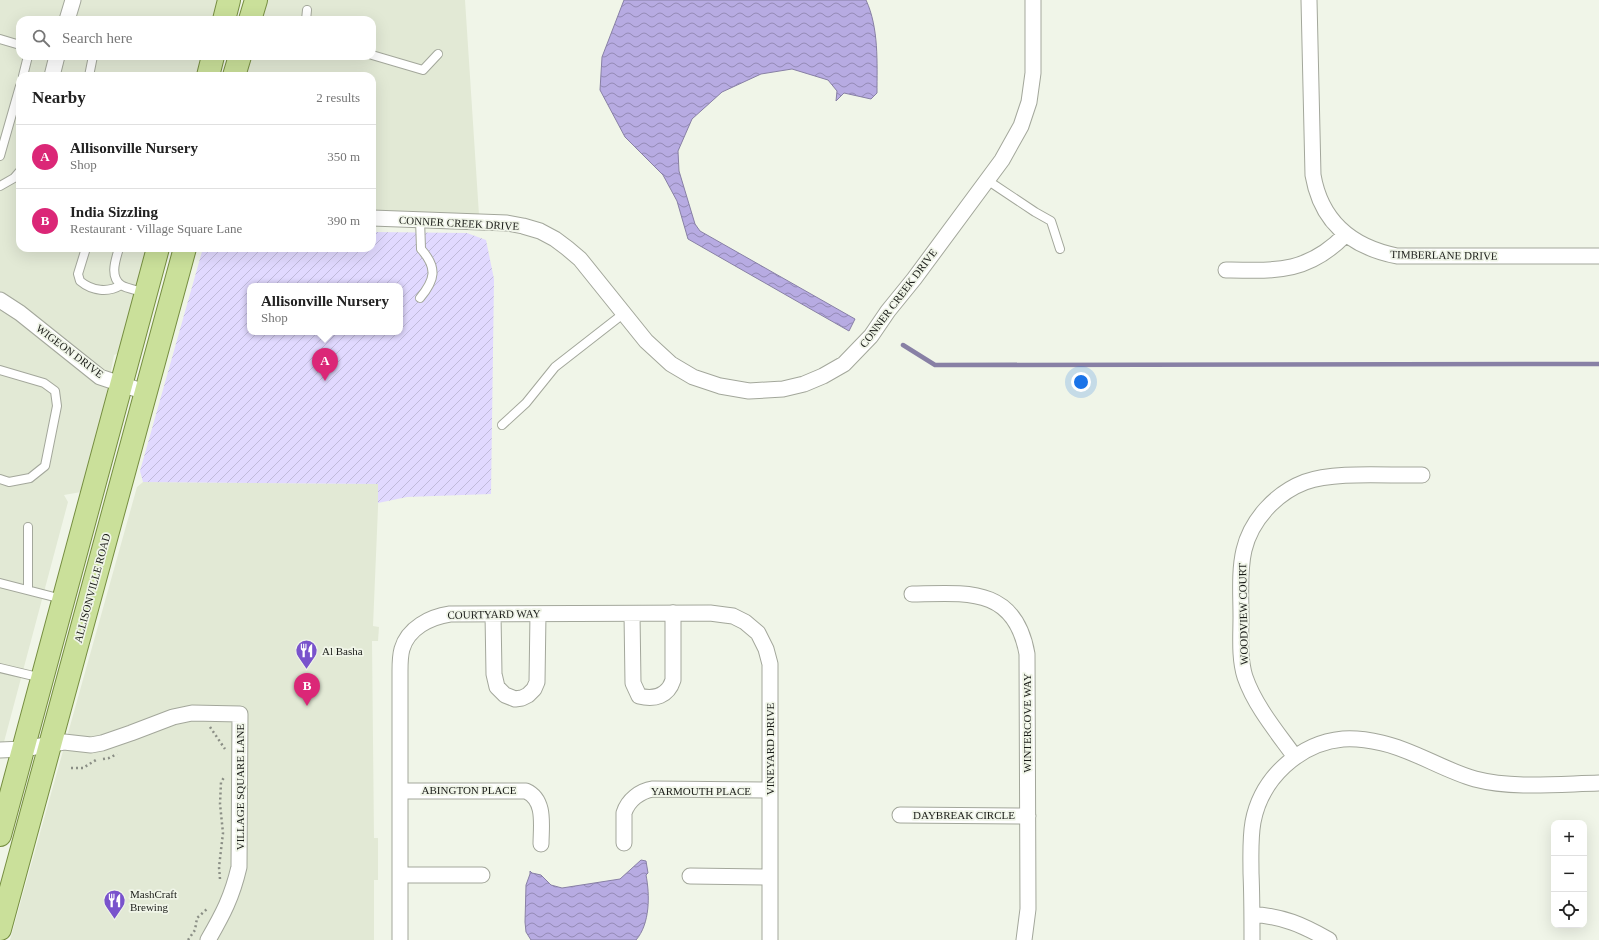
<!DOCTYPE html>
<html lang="en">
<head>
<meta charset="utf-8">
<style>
  :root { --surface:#fff; --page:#f2f2f2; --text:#222; --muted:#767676; --line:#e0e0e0; --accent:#db2777 }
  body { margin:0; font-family:Georgia,serif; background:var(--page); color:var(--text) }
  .controls { position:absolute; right:12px; bottom:12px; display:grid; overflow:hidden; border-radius:8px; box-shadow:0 4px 16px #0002 }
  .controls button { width:36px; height:36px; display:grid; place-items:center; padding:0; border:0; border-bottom:1px solid var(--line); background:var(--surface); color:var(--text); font:20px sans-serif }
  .you { position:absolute; left:1081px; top:382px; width:14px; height:14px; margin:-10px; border:3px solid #fff; border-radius:50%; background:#1a73e8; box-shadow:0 0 0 6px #1a73e833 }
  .badge { display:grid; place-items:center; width:26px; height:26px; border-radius:50%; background:var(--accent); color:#fff; font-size:13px; font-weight:700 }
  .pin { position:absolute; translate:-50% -33px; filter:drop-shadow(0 1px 2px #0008) }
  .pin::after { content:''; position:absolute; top:21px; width:14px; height:12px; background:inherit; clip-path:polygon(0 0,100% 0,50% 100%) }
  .popup { position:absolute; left:247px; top:283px; width:156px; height:52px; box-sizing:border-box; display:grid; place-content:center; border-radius:8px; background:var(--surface); filter:drop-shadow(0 1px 3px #0005); font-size:13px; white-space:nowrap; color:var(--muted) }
  .popup b { font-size:15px; color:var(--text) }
  .popup::after { content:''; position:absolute; left:50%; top:100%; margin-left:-8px; border:8px solid transparent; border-top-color:var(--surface) }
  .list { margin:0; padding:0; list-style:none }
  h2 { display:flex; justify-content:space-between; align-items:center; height:52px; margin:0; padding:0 16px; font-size:17px }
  h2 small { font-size:13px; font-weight:400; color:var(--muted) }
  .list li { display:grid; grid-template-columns:26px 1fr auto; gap:12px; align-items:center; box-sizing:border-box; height:64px; padding:0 16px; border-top:1px solid var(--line) }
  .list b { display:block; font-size:15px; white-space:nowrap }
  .list p { margin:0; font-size:13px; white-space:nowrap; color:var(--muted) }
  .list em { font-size:13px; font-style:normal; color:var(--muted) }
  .icon { flex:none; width:22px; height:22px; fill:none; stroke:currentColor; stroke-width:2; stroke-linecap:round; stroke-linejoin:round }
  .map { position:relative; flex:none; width:1599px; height:940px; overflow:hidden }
  .search { position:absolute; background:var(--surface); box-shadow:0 4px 16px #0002; left:16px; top:16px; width:360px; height:44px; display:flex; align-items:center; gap:10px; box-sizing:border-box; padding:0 14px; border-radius:12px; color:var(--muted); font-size:15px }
  .panel { position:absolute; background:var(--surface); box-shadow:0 4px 16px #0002; left:16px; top:72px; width:360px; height:180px; border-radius:12px }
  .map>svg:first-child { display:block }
  .built { fill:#e2e9d5 }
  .garden { fill:url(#garden-furrows); fill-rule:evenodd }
  .water { fill:url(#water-waves); stroke:#8880a5 }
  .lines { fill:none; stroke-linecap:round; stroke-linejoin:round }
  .stream { stroke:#8880a5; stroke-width:4.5 }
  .service-casing { stroke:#a3a79b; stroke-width:10 }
  .minor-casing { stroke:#a3a79b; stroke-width:17 }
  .primary-casing { stroke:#768e41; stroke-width:24 }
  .path { stroke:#8a8e85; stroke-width:2.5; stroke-dasharray:2 3; stroke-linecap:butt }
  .service { stroke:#fff; stroke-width:8 }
  .minor { stroke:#fff; stroke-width:15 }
  .primary { stroke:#cae09a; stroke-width:22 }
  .labels { text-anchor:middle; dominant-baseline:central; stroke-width:3.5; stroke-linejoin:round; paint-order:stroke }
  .street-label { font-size:11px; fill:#1a1c18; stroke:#f0f5e8 }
  .poi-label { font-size:11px; fill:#1a1c18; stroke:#f0f5e8; text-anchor:start }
</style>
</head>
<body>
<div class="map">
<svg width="1599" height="940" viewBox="0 0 1599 940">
  <defs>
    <pattern id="garden-furrows" width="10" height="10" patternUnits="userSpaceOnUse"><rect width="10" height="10" fill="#e1d9ff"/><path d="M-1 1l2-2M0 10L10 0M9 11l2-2" fill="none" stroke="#c0bada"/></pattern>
    <pattern id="water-waves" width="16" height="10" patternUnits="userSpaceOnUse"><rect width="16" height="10" fill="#b7abe2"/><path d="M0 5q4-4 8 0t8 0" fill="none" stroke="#948ab6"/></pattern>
  </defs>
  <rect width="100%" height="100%" fill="#f0f5e8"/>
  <path class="built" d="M 0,0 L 219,0 L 213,20 L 20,20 L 20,56 L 203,56 L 197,76 L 20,76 L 20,248 L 148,248 L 121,345 L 117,354 L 114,355 L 103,411 L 81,492 L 64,495 L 68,502 L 0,757 Z
    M 268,0 L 465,0 L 479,215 L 372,212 L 372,76 L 246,76 L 252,56 L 372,56 L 372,20 L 262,20 Z
    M 143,482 L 379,484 L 373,626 L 379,627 L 378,641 L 372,641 L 374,838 L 378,838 L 378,880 L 374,880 L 374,940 L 10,940 L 137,487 Z"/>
  <path class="garden" d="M 372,232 L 467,233 L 486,240 L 494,279 L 491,494 L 407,497 L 378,503 L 378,484 L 143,482 L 140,471 L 203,248 L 372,248 ZM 250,286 L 400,286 L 400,332 L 250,332 Z"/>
  <path class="water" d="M 624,0 L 866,0 C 879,28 877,63 877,93 L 871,99 L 844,93 L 836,101 L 837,91 L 828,80 L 792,69 L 761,74 L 722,92 L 692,119 L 678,151 L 679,171 L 695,224 L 700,231 L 855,319 L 849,331 L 688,239 L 677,201 L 663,175 L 625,137 L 600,90 L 602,57 Z
    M 641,860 L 646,861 L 648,873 L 646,875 C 650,895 650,924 636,940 L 531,940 L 526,932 L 525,922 L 526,885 L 530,874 L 530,871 L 532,873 L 541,875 L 551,885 L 562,888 L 620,879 Z"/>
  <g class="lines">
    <path class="stream" d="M 903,345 L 935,365 L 1599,364"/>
    <defs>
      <path id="service" d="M 306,20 L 307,10
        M 0,39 L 20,45
        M 372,55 L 423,70 L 438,54
        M 23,76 L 28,56
        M 89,76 L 93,56
        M 0,156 L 20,86
        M 987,180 L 1035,212 L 1051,221 L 1060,249
        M 0,186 L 14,178 L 20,171
        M 420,219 L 421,249 C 438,268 435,280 420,298
        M 86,248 L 78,274 L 80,281 C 92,291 108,293 121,285
        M 119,248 C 116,259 109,276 121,285 C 125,288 140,291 146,293
        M 0,370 L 44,383 L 55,391 L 57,406 L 45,466 L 30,478 L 9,482 L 0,479
        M 502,425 L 526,403 L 555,367 L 623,314
        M 0,583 L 62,599
        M 28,590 L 28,527
        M 0,668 L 42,678"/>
      <path id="minor" d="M 1309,0 L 1313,175 C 1321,222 1352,247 1397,256 L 1599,256
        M 67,20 L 73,0
        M 52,76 L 57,56
        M 372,218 L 507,223 L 523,226 L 540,231 L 555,239 L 567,248 L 580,259 L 646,341 L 671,364 L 693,377 L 720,386 L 749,391 L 783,389 L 804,384 L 823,376 L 844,364 L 871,336 L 888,311 L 914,279 L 1002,160 L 1021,126 L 1029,102 L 1033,73 L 1033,0
        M 1226,270 C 1276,271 1308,273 1345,235
        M 0,300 L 20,313 L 100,377 L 145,392
        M 912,594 C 966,593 1015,586 1027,654 L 1028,909 L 1024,940
        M 493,614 L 494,674 L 497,687 L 505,695 L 515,699 L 522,698 L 528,695 L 534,689 L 537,682 L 538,614
        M 632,614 L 633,683 L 639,696 C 655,700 668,696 673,680 L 673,613
        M 0,750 L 23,749 L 64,742 L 91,745 L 102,743 L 131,733 L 173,717 L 192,713 L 240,714 L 239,867 C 232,897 223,914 208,940
        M 1295,757 C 1277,732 1255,706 1245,677 C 1239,658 1241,636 1241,617 C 1241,595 1239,571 1244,550 C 1251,520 1276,493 1305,482 C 1335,471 1388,476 1422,475
        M 400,791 L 526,791 C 546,800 541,826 541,844
        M 900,815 L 1028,816
        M 624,843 L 624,813 C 628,800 640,791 653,789 L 770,790
        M 400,875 L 482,875
        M 690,876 L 770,877
        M 1252,914 C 1284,917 1301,924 1329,940
        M 400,940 L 400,671 C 400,664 400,656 402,649 C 408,628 430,617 450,614 L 710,613 L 725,615 L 733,616 L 745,622 L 758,633 L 766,649 L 770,664 L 770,940
        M 1252,940 C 1252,918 1252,896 1251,873 C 1251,856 1250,839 1253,822 C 1261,779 1299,743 1343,739 C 1355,738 1369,740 1382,743 C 1414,750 1443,770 1475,779 C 1513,789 1559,784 1599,783"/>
      <path id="primary" d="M 224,20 L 229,0
        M 250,20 L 256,0
        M 208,76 L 213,56
        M 234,76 L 240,56
        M 0,835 L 158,248
        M 0,929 L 185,248"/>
    </defs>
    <use href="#service" class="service-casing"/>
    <use href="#minor" class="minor-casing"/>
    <use href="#primary" class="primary-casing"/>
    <path class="path" d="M 210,727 L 225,749
      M 103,759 L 109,758 L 117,754
      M 71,768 L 83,768 L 96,760
      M 220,879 L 219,867 L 223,833 L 220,804 L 221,782 L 225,776
      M 188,940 L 195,930 L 197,918 L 207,909"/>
    <use href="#service" class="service"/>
    <use href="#minor" class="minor"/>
    <use href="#primary" class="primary"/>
  </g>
  <defs>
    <symbol id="restaurant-pin" viewBox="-11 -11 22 30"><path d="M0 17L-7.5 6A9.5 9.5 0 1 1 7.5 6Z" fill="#7953cc" stroke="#f0f5e8"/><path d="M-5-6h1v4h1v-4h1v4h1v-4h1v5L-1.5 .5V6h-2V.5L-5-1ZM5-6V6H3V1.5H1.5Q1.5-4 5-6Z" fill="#fff"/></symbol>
  </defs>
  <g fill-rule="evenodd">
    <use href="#restaurant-pin" x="294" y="638" width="25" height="34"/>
    <use href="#restaurant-pin" x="102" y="888" width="25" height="34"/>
  </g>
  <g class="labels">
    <g class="street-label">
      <text transform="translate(459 223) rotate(3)">CONNER CREEK DRIVE</text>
      <text transform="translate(1444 255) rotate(1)">TIMBERLANE DRIVE</text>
      <text transform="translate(898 298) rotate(-53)">CONNER CREEK DRIVE</text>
      <text transform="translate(70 351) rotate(37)">WIGEON DRIVE</text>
      <text transform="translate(92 588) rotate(-75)">ALLISONVILLE ROAD</text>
      <text transform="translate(494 614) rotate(-1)">COURTYARD WAY</text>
      <text transform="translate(1243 614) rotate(-91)">WOODVIEW COURT</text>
      <text transform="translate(1027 723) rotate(-90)">WINTERCOVE WAY</text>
      <text transform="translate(770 749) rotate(-90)">VINEYARD DRIVE</text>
      <text transform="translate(240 787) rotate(-90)">VILLAGE SQUARE LANE</text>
      <text x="469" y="790">ABINGTON PLACE</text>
      <text x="701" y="791">YARMOUTH PLACE</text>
      <text x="964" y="815">DAYBREAK CIRCLE</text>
    </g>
    <g class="poi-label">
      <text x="322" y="651">Al Basha</text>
      <text x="130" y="894">MashCraft<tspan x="130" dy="13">Brewing</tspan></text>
    </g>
  </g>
</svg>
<div class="controls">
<button>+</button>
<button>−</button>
<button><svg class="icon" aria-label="locate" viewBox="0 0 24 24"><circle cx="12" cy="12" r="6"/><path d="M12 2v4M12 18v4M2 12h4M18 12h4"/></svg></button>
</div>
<div class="you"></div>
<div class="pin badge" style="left:325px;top:381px">A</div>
<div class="popup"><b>Allisonville Nursery</b>Shop</div>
<div class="pin badge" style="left:307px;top:706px">B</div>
<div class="search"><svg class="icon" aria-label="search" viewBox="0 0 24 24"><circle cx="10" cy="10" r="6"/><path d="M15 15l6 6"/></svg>Search here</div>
<section class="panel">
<h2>Nearby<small>2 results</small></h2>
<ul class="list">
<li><span class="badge">A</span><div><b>Allisonville Nursery</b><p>Shop</p></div><em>350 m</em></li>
<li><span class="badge">B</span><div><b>India Sizzling</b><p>Restaurant · Village Square Lane</p></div><em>390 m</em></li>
</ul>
</section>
</div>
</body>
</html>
